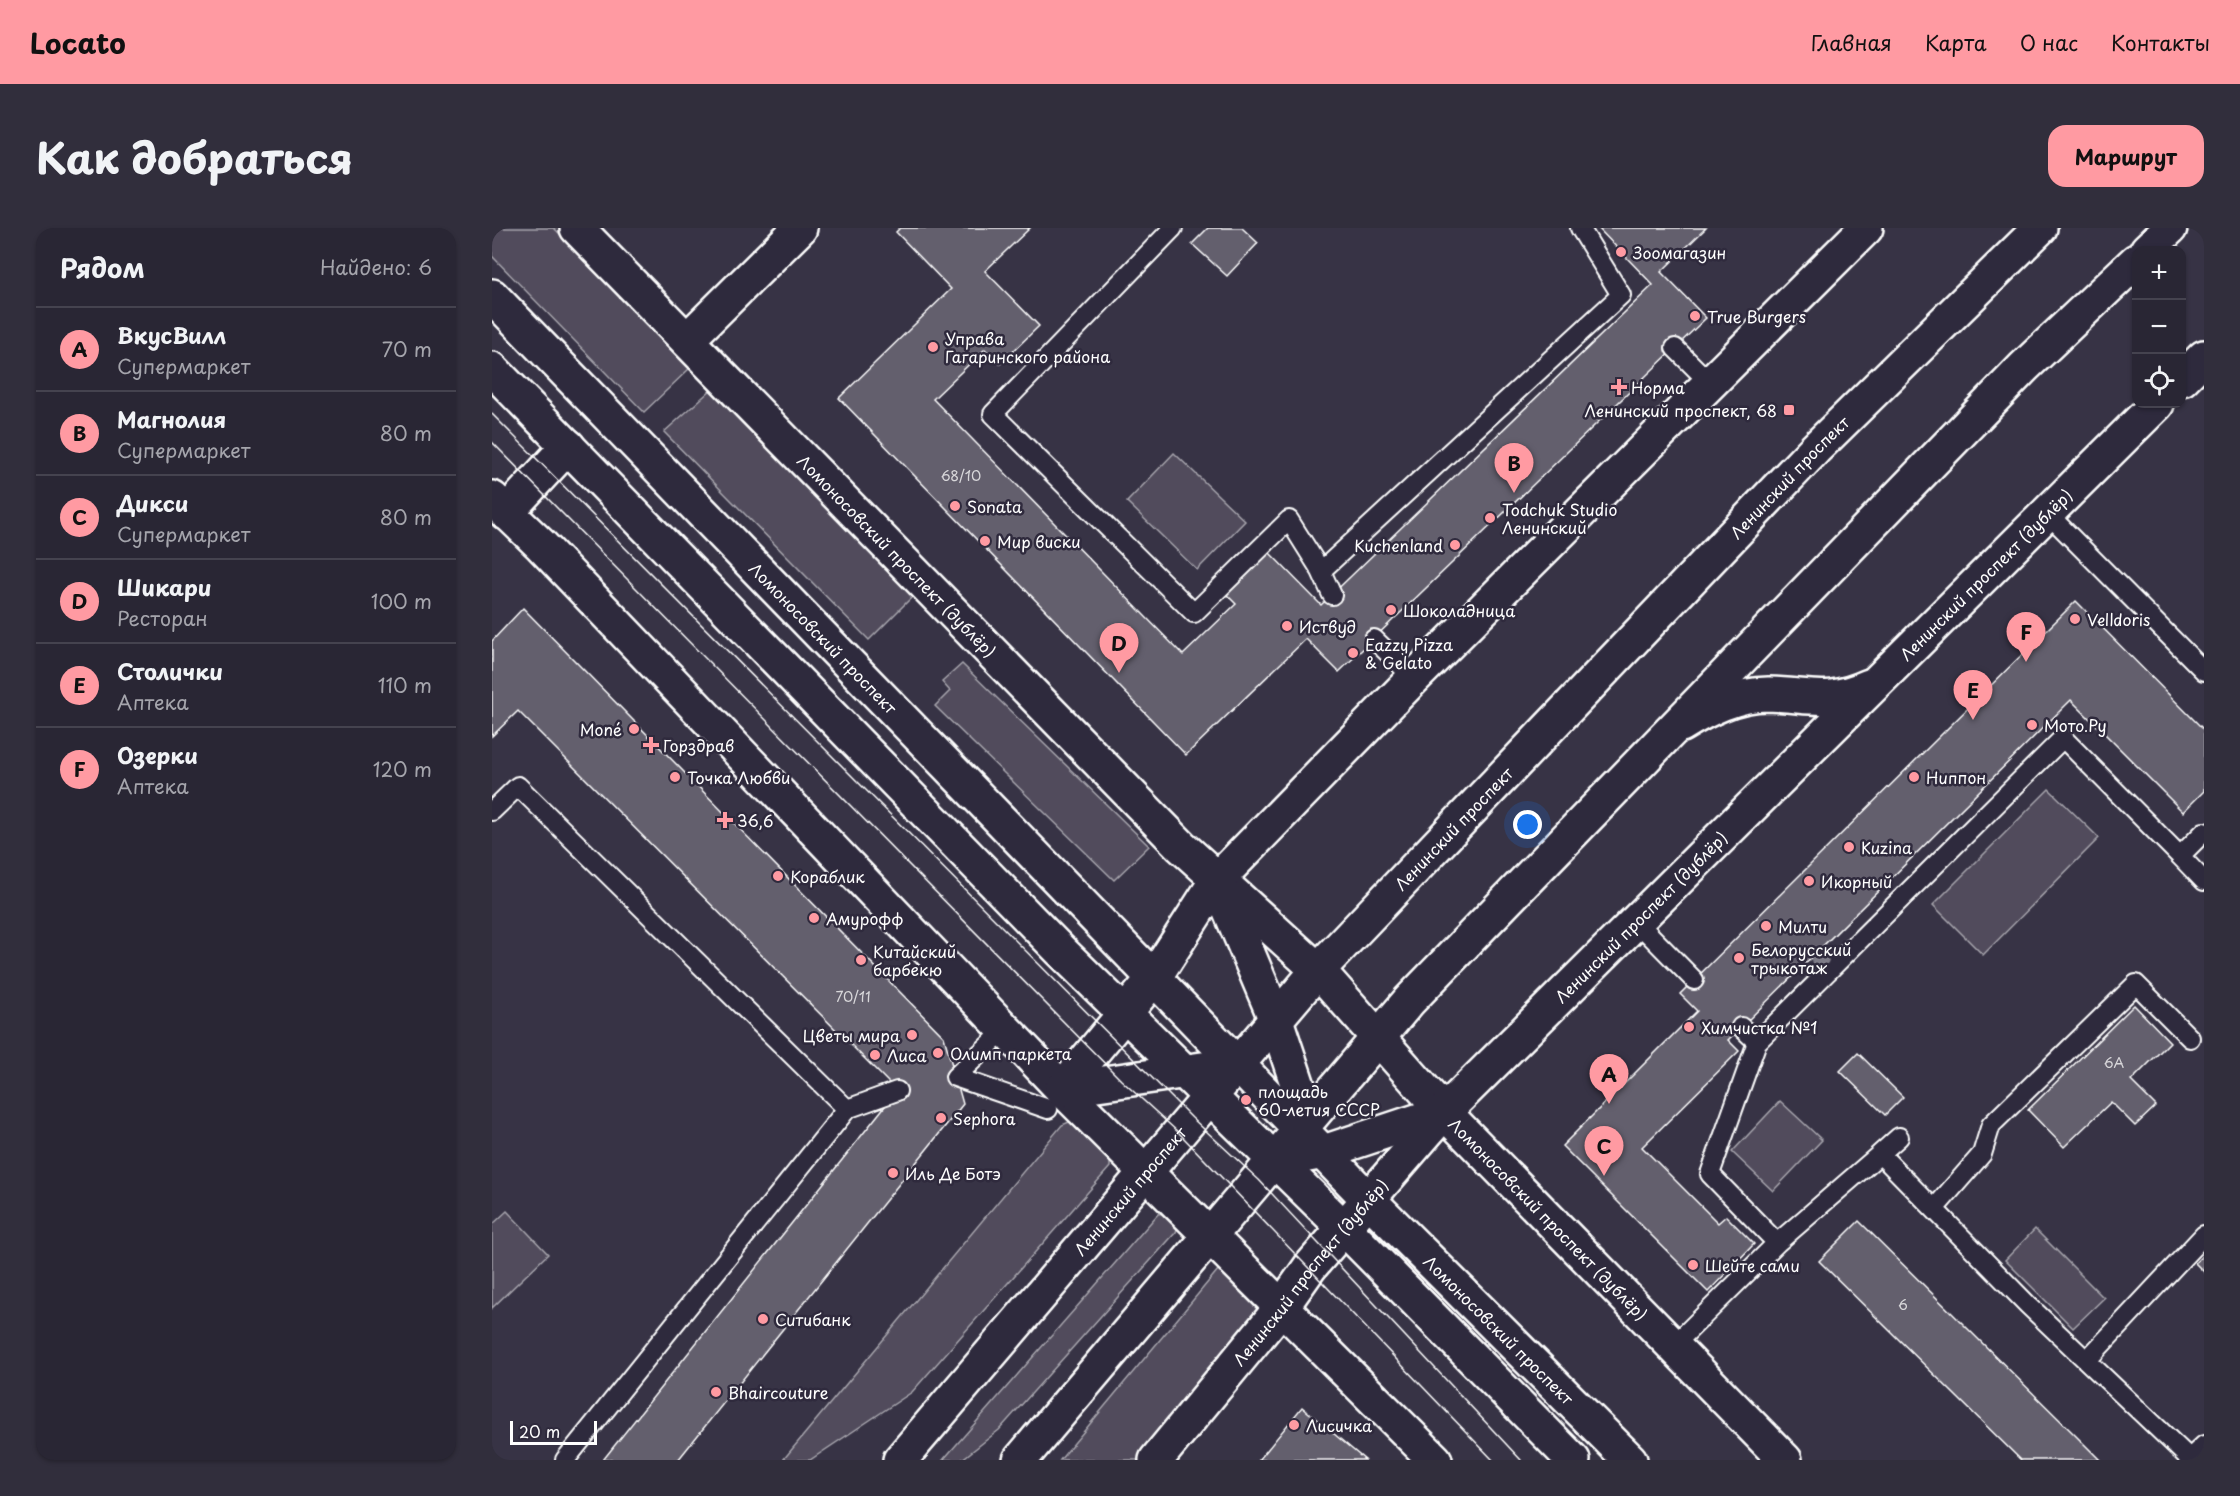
<!DOCTYPE html>
<html lang="ru">
<head>
<meta charset="utf-8">
<style>
  :root { --surface:#292634; --page:#312e3c; --text:#f1f3f6; --muted:#a5a5ac; --line:#45434f; --accent:#ff9aa2 }
  body { margin:0; font-family:"Playpen Sans",sans-serif; background:var(--page); color:var(--text) }
  .controls { position:absolute; right:18px; top:18px; display:grid; overflow:hidden; border-radius:12px; box-shadow:0 2px 4px #0004 }
  .controls button { width:54px; height:54px; display:grid; place-items:center; padding:0; border:0; border-bottom:2px solid var(--line); background:var(--surface); color:var(--text); font:30px sans-serif }
  .scale { position:absolute; left:18px; bottom:15px; width:87px; box-sizing:border-box; padding-left:6px; border:3px solid #fff; border-top:0; font-size:16px; line-height:21px; white-space:nowrap; color:#fff; -webkit-text-stroke:4px #2f2a3d; paint-order:stroke }
  .you { position:absolute; left:1036px; top:597px; width:21px; height:21px; margin:-15px; border:4px solid #fff; border-radius:50%; background:#1a73e8; box-shadow:0 0 0 9px #1a73e833 }
  .badge { display:grid; place-items:center; width:39px; height:39px; border-radius:50%; background:var(--accent); color:#111; font-size:20px; font-weight:700 }
  .pin { position:absolute; translate:-50% -50px; filter:drop-shadow(0 2px 3px #0008) }
  .pin::after { content:''; position:absolute; top:32px; width:21px; height:18px; background:inherit; clip-path:polygon(0 0,100% 0,50% 100%) }
  .list { margin:0; padding:0; list-style:none }
  h2 { display:flex; justify-content:space-between; align-items:center; height:78px; margin:0; padding:0 24px; font-size:26px }
  h2 small { font-size:20px; font-weight:400; color:var(--muted) }
  .list li { display:grid; grid-template-columns:39px 1fr auto; gap:18px; align-items:center; box-sizing:border-box; height:84px; padding:0 24px; border-top:2px solid var(--line) }
  .list b { display:block; font-size:22px; white-space:nowrap }
  .list p { margin:0; font-size:20px; white-space:nowrap; color:var(--muted) }
  .list em { font-size:20px; font-style:normal; color:var(--muted) }
  .icon { flex:none; width:33px; height:33px; fill:none; stroke:currentColor; stroke-width:2; stroke-linecap:round; stroke-linejoin:round }
  .map { position:relative; flex:none; width:1712px; height:1232px; overflow:hidden; border-radius:18px }
  header { display:flex; align-items:center; gap:36px; box-sizing:border-box; height:84px; padding:0 30px; background:var(--accent); color:#111 }
  header strong { font-size:28px }
  nav { display:flex; gap:33px; margin-inline-start:auto; font-size:21px }
  .intro { display:flex; align-items:center; justify-content:space-between; box-sizing:border-box; height:144px; padding:0 36px }
  h1 { margin:0; font-size:42px }
  .button { padding:15px 27px; border-radius:18px; background:var(--accent); color:#111; font-size:21px; font-weight:700 }
  main { display:flex; gap:36px; padding:0 36px }
  aside { flex:1; background:var(--surface); border-radius:18px; box-shadow:0 2px 4px #0004 }
  .map>svg:first-child { display:block }
  .green { fill:#514c5c; stroke:#a8a6ae; stroke-width:1.5 }
  .building { fill:#635f6d; stroke:#fff; stroke-width:1.5 }
  .lines { fill:none; stroke-linecap:round; stroke-linejoin:round }
  .service-casing { stroke:#fff; stroke-width:22 }
  .minor-casing { stroke:#fff; stroke-width:38 }
  .tertiary-casing { stroke:#fff; stroke-width:38 }
  .secondary-casing { stroke:#fff; stroke-width:38 }
  .primary-casing { stroke:#fff; stroke-width:38 }
  .service { stroke:#2f2a3d; stroke-width:18 }
  .minor { stroke:#2f2a3d; stroke-width:33 }
  .tertiary { stroke:#2f2a3d; stroke-width:33 }
  .secondary { stroke:#2f2a3d; stroke-width:33 }
  .primary { stroke:#2f2a3d; stroke-width:33 }
  .tram { stroke:#fff; stroke-width:1.5 }
  .tree { fill:#7e7c88 }
  .poi-dot { fill:#ff9aa2; stroke:#2f2a3d; stroke-width:2 }
  .labels { text-anchor:middle; dominant-baseline:central; stroke-width:5; stroke-linejoin:round; paint-order:stroke }
  .number-label { font-size:14px; fill:#d8d7da }
  .poi-label { font-size:16px; fill:#fff; stroke:#2f2a3d; text-anchor:start }
  .street-label { font-size:16px; fill:#fff; stroke:#2f2a3d }
</style>
</head>
<body>
<header>
<strong>Locato</strong>
<nav><a>Главная</a><a>Карта</a><a>О нас</a><a>Контакты</a></nav>
</header>
<div class="intro"><h1>Как добраться</h1><a class="button">Маршрут</a></div>
<main>
<aside>
<h2>Рядом<small>Найдено: 6</small></h2>
<ul class="list">
<li><span class="badge">A</span><div><b>ВкусВилл</b><p>Супермаркет</p></div><em>70 m</em></li>
<li><span class="badge">B</span><div><b>Магнолия</b><p>Супермаркет</p></div><em>80 m</em></li>
<li><span class="badge">C</span><div><b>Дикси</b><p>Супермаркет</p></div><em>80 m</em></li>
<li><span class="badge">D</span><div><b>Шикари</b><p>Ресторан</p></div><em>100 m</em></li>
<li><span class="badge">E</span><div><b>Столички</b><p>Аптека</p></div><em>110 m</em></li>
<li><span class="badge">F</span><div><b>Озерки</b><p>Аптека</p></div><em>120 m</em></li>
</ul>
</aside>
<div class="map">
<svg width="1712" height="1232" viewBox="0 0 1712 1232">
  <rect width="100%" height="100%" fill="#373345"/>
  <filter id="ink" filterUnits="userSpaceOnUse"><feTurbulence type="fractalNoise" baseFrequency=".0167" numOctaves="2"/><feDisplacementMap in="SourceGraphic" scale="12" xChannelSelector="R" yChannelSelector="G"/><feConvolveMatrix kernelMatrix="1 2 1 2 8 2 1 2 1" color-interpolation-filters="sRGB"/></filter>
  <g filter="url(#ink)">
    <path class="green" d="M 0,0 L 62,0 L 199,139 L 152,184 L 0,28 Z
      M 220,161 L 423,366 L 377,412 L 172,204 Z
      M 682,225 L 753,293 L 705,342 L 635,274 Z
      M 470,436 L 657,618 L 622,652 L 443,478 L 458,463 L 450,454 Z
      M 1557,561 L 1607,610 L 1491,727 L 1441,677 Z
      M 1288,873 L 1330,912 L 1281,963 L 1240,924 Z
      M 577,894 L 587,896 L 618,932 L 618,939 L 420,1164 L 318,1232 L 291,1232 L 570,897 Z
      M 15,983 L 56,1026 L 0,1080 L 0,997 Z
      M 674,985 L 686,998 L 684,1004 L 507,1202 L 469,1232 L 451,1232 L 666,986 Z
      M 1543,1001 L 1612,1070 L 1581,1100 L 1513,1032 Z
      M 726,1042 L 745,1042 L 777,1081 L 648,1232 L 568,1232 Z"/>
    <path class="building" d="M 408,0 L 538,0 L 493,43 L 547,98 L 508,136 L 493,121 L 441,171 L 691,427 L 744,376 L 732,364 L 775,322 L 829,377 L 1161,57 L 1106,0 L 1214,0 L 1169,44 L 1214,90 L 847,444 L 814,411 L 694,527 L 347,170 L 459,61 L 404,4 Z
      M 716,0 L 750,0 L 766,15 L 735,48 L 700,16 Z
      M 1584,373 L 1712,502 L 1712,563 L 1691,584 L 1579,472 L 1236,812 L 1247,823 L 1150,919 L 1226,995 L 1234,988 L 1262,1016 L 1216,1064 L 1070,918 L 1205,783 L 1188,766 Z
      M 31,380 L 452,809 L 471,876 L 186,1232 L 111,1232 L 405,863 L 26,483 L 0,508 L 0,413 Z
      M 1642,777 L 1678,814 L 1639,853 L 1664,878 L 1643,898 L 1619,874 L 1572,919 L 1536,882 Z
      M 1366,825 L 1411,869 L 1393,887 L 1348,843 Z
      M 1367,993 L 1579,1203 L 1608,1232 L 1529,1232 L 1327,1033 Z
      M 1712,1026 L 1712,1044 L 1703,1035 Z
      M 810,1179 L 873,1232 L 767,1232 Z"/>
    <g class="lines">
      <defs>
        <path id="service" d="M 681,0 L 501,186 L 702,385 L 797,292 L 829,343 L 1129,67 L 1088,0
          M 1183,120 L 1217,154
          M 1555,285 L 1712,443
          M 829,343 L 840,367
          M 882,411 L 922,450
          M 0,583 L 26,558 L 355,881 L 73,1232
          M 1688,628 L 1712,653
          M 1144,693 L 1202,752
          M 1249,799 L 1265,814 L 1571,510 L 1688,628 L 1712,604
          M 513,802 L 463,849 L 556,881
          M 355,881 L 405,863
          M 1388,926 L 1407,909
          M 1442,981 L 1490,926 L 1499,897 L 1644,756 L 1698,810
          M 1285,1015 L 1388,926 L 1536,1077 L 1697,1230
          M 1181,1118 L 1285,1015 L 1218,946 L 1265,814
          M 1595,1132 L 1712,1007
          M 1696,1232 L 1712,1217"/>
        <path id="minor" d="M 196,111 L 308,0"/>
        <g id="tertiary">
          <path id="s1" d="M 85,0 L 689,618 L 826,742 L 952,884 L 1293,1232"/>
          <path d="M 1690,151 L 1712,129"/>
          <path d="M 0,270 L 49,317 L 570,861 L 943,1232"/>
          <path d="M 14,285 L 76,218"/>
          <path d="M 1189,497 C 1215,481 1244,466 1276,466 C 1319,467 1335,477 1377,458"/>
          <path d="M 728,659 L 784,792 L 809,867 L 810,902"/>
          <path d="M 570,861 L 662,750 L 725,652 L 922,450 L 1374,0"/>
          <path d="M 570,861 L 745,836"/>
          <path d="M 784,933 L 832,924 L 952,884"/>
          <path id="s2" d="M 664,1232 L 789,1080 L 818,1039 L 952,884 L 1665,176"/>
        </g>
        <g id="secondary">
          <path id="s3" d="M 0,68 L 877,972 L 1138,1232"/>
          <path d="M 0,141 L 569,723 L 853,1001 L 1081,1232"/>
        </g>
        <g id="primary">
          <path d="M 1655,22 L 1678,0"/>
          <path id="s4" d="M 408,1232 L 826,742 L 1323,221 L 1548,0"/>
          <path d="M 528,1232 L 917,773 L 1532,139 L 1644,33"/>
        </g>
      </defs>
      <use href="#service" class="service-casing"/>
      <use href="#minor" class="minor-casing"/>
      <use href="#tertiary" class="tertiary-casing"/>
      <use href="#secondary" class="secondary-casing"/>
      <use href="#primary" class="primary-casing"/>
      <use href="#service" class="service"/>
      <use href="#minor" class="minor"/>
      <use href="#tertiary" class="tertiary"/>
      <use href="#secondary" class="secondary"/>
      <use href="#primary" class="primary"/>
      <path class="tram" d="M 0,186 L 700,890 L 767,952 L 1029,1232
        M 0,214 L 629,852 L 687,905 L 1001,1232"/>
    </g>
    <circle class="tree" cx="1328" cy="731" r="9"/>
  </g>
  <g class="poi-dot">
    <circle cx="1129" cy="24" r="6"/>
    <circle cx="1203" cy="88" r="6"/>
    <circle cx="441" cy="119" r="6"/>
    <path d="M1124 150h6v6h6v6h-6v6h-6v-6h-6v-6h6z"/>
    <rect x="1291" y="176" width="12" height="12" rx="3"/>
    <circle cx="463" cy="278" r="6"/>
    <circle cx="998" cy="290" r="6"/>
    <circle cx="493" cy="313" r="6"/>
    <circle cx="963" cy="317" r="6"/>
    <circle cx="899" cy="382" r="6"/>
    <circle cx="1583" cy="391" r="6"/>
    <circle cx="795" cy="398" r="6"/>
    <circle cx="861" cy="425" r="6"/>
    <circle cx="1540" cy="497" r="6"/>
    <circle cx="142" cy="501" r="6"/>
    <path d="M156 508h6v6h6v6h-6v6h-6v-6h-6v-6h6z"/>
    <circle cx="183" cy="549" r="6"/>
    <circle cx="1422" cy="549" r="6"/>
    <path d="M230 583h6v6h6v6h-6v6h-6v-6h-6v-6h6z"/>
    <circle cx="1357" cy="619" r="6"/>
    <circle cx="286" cy="648" r="6"/>
    <circle cx="1317" cy="653" r="6"/>
    <circle cx="322" cy="690" r="6"/>
    <circle cx="1274" cy="698" r="6"/>
    <circle cx="1247" cy="730" r="6"/>
    <circle cx="369" cy="732" r="6"/>
    <circle cx="1197" cy="799" r="6"/>
    <circle cx="420" cy="807" r="6"/>
    <circle cx="446" cy="825" r="6"/>
    <circle cx="383" cy="827" r="6"/>
    <circle cx="754" cy="872" r="6"/>
    <circle cx="449" cy="890" r="6"/>
    <circle cx="401" cy="945" r="6"/>
    <circle cx="1201" cy="1037" r="6"/>
    <circle cx="271" cy="1091" r="6"/>
    <circle cx="224" cy="1164" r="6"/>
    <circle cx="802" cy="1197" r="6"/>
  </g>
  <g class="labels">
    <g class="number-label">
      <text x="469" y="247">68/10</text>
      <text x="361" y="768">70/11</text>
      <text x="1622" y="834">6А</text>
      <text x="1411" y="1076">6</text>
    </g>
    <g class="poi-label">
      <text x="1141" y="24">Зоомагазин</text>
      <text x="1215" y="88">True Burgers</text>
      <text x="453" y="110">Управа<tspan x="453" dy="18">Гагаринского района</tspan></text>
      <text x="1139" y="159">Норма</text>
      <text x="1285" y="182" text-anchor="end">Ленинский проспект, 68</text>
      <text x="475" y="278">Sonata</text>
      <text x="1010" y="281">Todchuk Studio<tspan x="1010" dy="18">Ленинский</tspan></text>
      <text x="505" y="313">Мир виски</text>
      <text x="951" y="317" text-anchor="end">Kuchenland</text>
      <text x="911" y="382">Шоколадница</text>
      <text x="1595" y="391">Velldoris</text>
      <text x="807" y="398">Иствуд</text>
      <text x="873" y="416">Eazzy Pizza<tspan x="873" dy="18">&amp; Gelato</tspan></text>
      <text x="1552" y="497">Мото.Ру</text>
      <text x="130" y="501" text-anchor="end">Moné</text>
      <text x="171" y="517">Горздрав</text>
      <text x="195" y="549">Точка Любви</text>
      <text x="1434" y="549">Ниппон</text>
      <text x="245" y="592">36,6</text>
      <text x="1369" y="619">Kuzina</text>
      <text x="298" y="648">Кораблик</text>
      <text x="1329" y="653">Икорный</text>
      <text x="334" y="690">Амурофф</text>
      <text x="1286" y="698">Милти</text>
      <text x="1259" y="721">Белорусский<tspan x="1259" dy="18">трыкотаж</tspan></text>
      <text x="381" y="723">Китайский<tspan x="381" dy="18">барбекю</tspan></text>
      <text x="1209" y="799">Химчистка №1</text>
      <text x="408" y="807" text-anchor="end">Цветы мира</text>
      <text x="458" y="825">Олимп паркета</text>
      <text x="395" y="827">Лиса</text>
      <text x="766" y="863">площадь<tspan x="766" dy="18">60-летия СССР</tspan></text>
      <text x="461" y="890">Sephora</text>
      <text x="413" y="945">Иль Де Ботэ</text>
      <text x="1213" y="1037">Шейте сами</text>
      <text x="283" y="1091">Ситибанк</text>
      <text x="236" y="1164">Bhaircouture</text>
      <text x="814" y="1197">Лисичка</text>
    </g>
    <g class="street-label">
      <text stroke="none"><textPath href="#s4" startOffset="1326">Ленинский проспект</textPath></text>
      <text stroke="none"><textPath href="#s1" startOffset="458">Ломоносовский проспект (дублёр)</textPath></text>
      <text stroke="none"><textPath href="#s2" startOffset="1215">Ленинский проспект (дублёр)</textPath></text>
      <text stroke="none"><textPath href="#s3" startOffset="476">Ломоносовский проспект</textPath></text>
      <text stroke="none"><textPath href="#s4" startOffset="840">Ленинский проспект</textPath></text>
      <text stroke="none"><textPath href="#s2" startOffset="729">Ленинский проспект (дублёр)</textPath></text>
      <text stroke="none"><textPath href="#s4" startOffset="354">Ленинский проспект</textPath></text>
      <text stroke="none"><textPath href="#s1" startOffset="1388">Ломоносовский проспект (дублёр)</textPath></text>
      <text stroke="none"><textPath href="#s2" startOffset="243">Ленинский проспект (дублёр)</textPath></text>
      <text stroke="none"><textPath href="#s3" startOffset="1443">Ломоносовский проспект</textPath></text>
    </g>
  </g>
</svg>
<div class="controls">
<button>+</button>
<button>−</button>
<button><svg class="icon" aria-label="locate" viewBox="0 0 24 24"><circle cx="12" cy="12" r="6"/><path d="M12 2v4M12 18v4M2 12h4M18 12h4"/></svg></button>
</div>
<div class="scale">20 m</div>
<div class="you"></div>
<div class="pin badge" style="left:1117px;top:876px">A</div>
<div class="pin badge" style="left:1022px;top:265px">B</div>
<div class="pin badge" style="left:1112px;top:948px">C</div>
<div class="pin badge" style="left:627px;top:445px">D</div>
<div class="pin badge" style="left:1481px;top:492px">E</div>
<div class="pin badge" style="left:1534px;top:434px">F</div>
</div>
</main>
</body>
</html>
